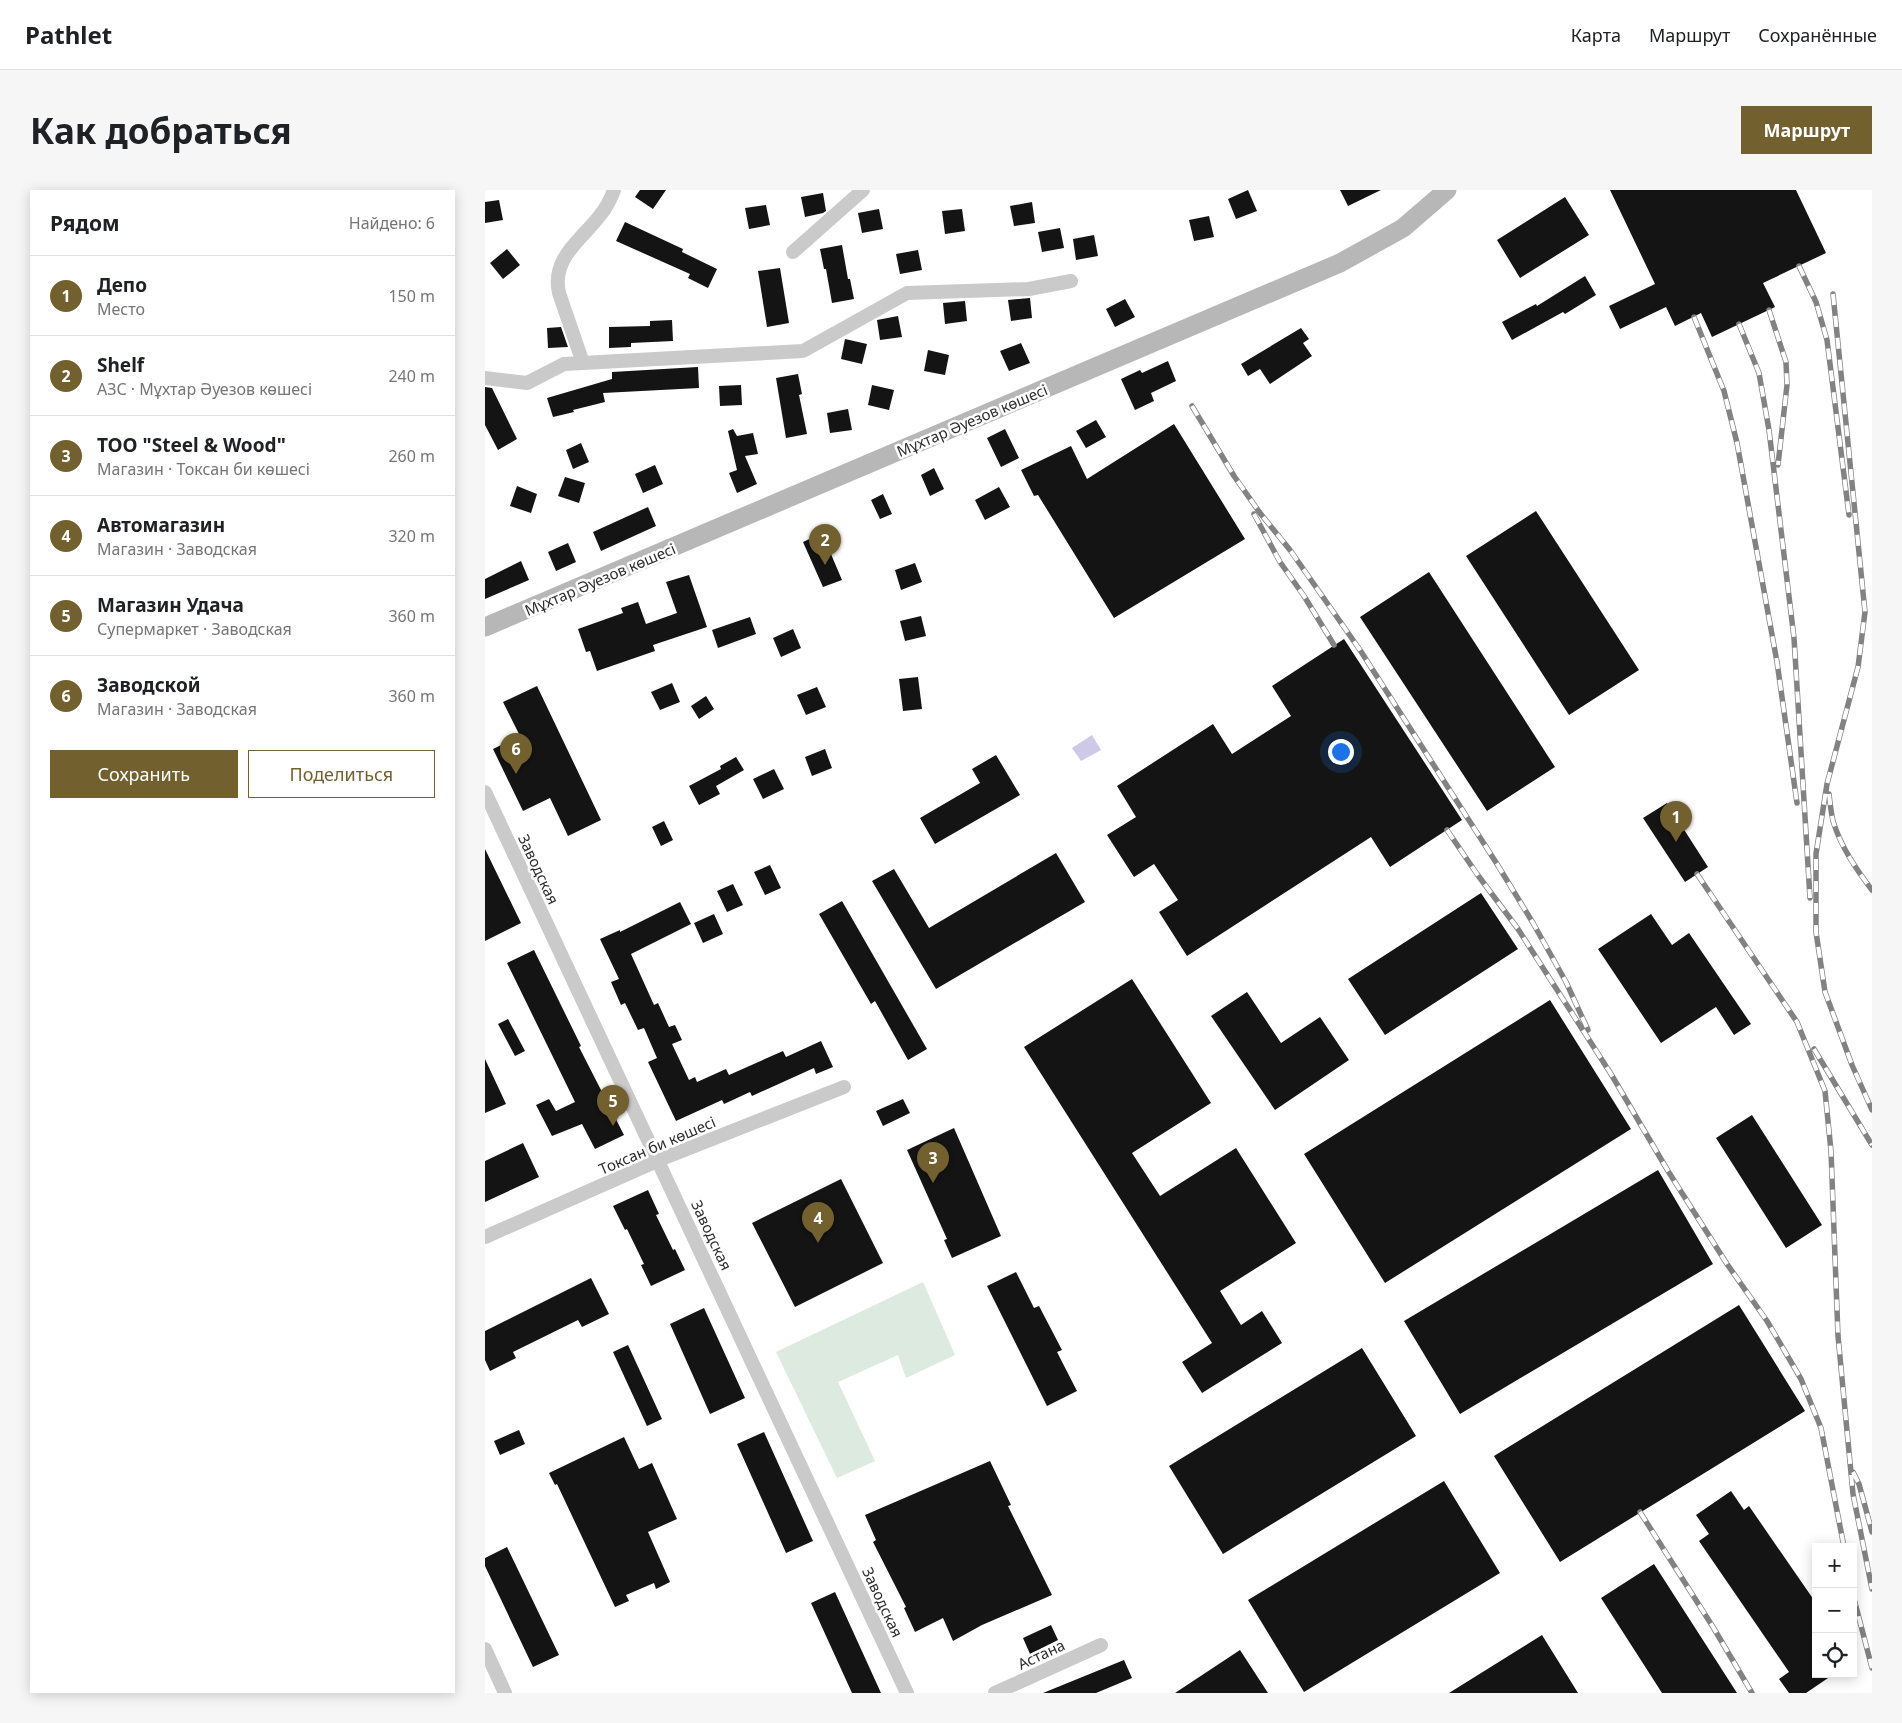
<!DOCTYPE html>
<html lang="ru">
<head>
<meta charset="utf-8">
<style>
  :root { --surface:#fff; --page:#f6f6f6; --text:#202124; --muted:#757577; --line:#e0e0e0; --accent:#72602f }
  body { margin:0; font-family:"Noto Sans",sans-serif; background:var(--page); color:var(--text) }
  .controls { position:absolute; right:15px; bottom:15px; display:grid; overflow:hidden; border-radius:0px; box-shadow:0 2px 12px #0003 }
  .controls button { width:45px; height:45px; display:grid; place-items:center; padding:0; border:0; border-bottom:1px solid var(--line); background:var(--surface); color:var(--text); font:25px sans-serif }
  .you { position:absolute; left:855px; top:561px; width:18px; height:18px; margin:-12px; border:4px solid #fff; border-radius:50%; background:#1a73e8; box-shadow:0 0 0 8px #1a73e833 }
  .badge { display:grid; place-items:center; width:32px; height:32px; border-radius:50%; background:var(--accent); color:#fff; font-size:16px; font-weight:700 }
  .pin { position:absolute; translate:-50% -41px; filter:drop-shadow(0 1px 2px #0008) }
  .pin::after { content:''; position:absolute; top:26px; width:18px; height:15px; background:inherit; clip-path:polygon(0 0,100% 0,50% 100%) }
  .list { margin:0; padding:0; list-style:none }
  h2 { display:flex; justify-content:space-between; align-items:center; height:65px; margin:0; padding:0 20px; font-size:21px }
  h2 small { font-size:16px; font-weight:400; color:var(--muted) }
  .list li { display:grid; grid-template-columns:32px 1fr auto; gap:15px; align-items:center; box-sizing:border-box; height:80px; padding:0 20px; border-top:1px solid var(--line) }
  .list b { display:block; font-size:19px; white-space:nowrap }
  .list p { margin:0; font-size:16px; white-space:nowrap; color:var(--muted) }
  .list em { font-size:16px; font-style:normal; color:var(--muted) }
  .actions { display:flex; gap:10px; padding:15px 20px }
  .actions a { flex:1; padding:11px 0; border:1px solid var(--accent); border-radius:0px; text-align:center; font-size:18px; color:var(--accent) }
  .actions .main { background:var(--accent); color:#fff }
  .icon { flex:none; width:28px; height:28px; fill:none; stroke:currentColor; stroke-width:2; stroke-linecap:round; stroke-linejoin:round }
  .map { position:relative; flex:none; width:1387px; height:1503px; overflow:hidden; border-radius:0px }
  header { display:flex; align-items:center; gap:30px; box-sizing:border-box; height:70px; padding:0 25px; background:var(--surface); border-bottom:1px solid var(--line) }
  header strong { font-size:24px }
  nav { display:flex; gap:28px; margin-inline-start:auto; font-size:18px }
  .intro { display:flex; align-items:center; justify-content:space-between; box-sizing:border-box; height:120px; padding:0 30px }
  h1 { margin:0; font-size:35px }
  .button { padding:12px 22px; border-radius:0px; background:var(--accent); color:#fff; font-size:18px; font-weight:700 }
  main { display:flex; gap:30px; padding:0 30px }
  aside { flex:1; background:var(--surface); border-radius:0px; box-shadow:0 2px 12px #0003 }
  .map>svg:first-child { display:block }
  .green { fill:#dceae0 }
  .water { fill:#cfc9e8 }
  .building { fill:#141414 }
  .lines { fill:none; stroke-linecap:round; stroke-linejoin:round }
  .street { stroke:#cacaca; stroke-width:14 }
  .secondary { stroke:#b7b7b7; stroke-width:19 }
  .rail-casing { stroke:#828282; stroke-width:5.5 }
  .rail { stroke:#fff; stroke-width:4; stroke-dasharray:11; stroke-linecap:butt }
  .labels { text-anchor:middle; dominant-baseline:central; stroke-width:5; stroke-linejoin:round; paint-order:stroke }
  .street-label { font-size:15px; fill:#2d2d2d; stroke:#fff }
</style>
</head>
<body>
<header>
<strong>Pathlet</strong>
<nav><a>Карта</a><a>Маршрут</a><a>Сохранённые</a></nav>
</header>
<div class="intro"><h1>Как добраться</h1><a class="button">Маршрут</a></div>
<main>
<aside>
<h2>Рядом<small>Найдено: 6</small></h2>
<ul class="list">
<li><span class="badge">1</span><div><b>Депо</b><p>Место</p></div><em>150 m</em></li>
<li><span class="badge">2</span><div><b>Shelf</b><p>АЗС · Мұхтар Әуезов көшесі</p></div><em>240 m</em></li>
<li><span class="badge">3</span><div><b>TOO &quot;Steel &amp; Wood&quot;</b><p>Магазин · Токсан би көшесі</p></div><em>260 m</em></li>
<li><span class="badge">4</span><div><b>Автомагазин</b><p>Магазин · Заводская</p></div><em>320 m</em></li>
<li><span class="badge">5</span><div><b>Магазин Удача</b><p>Супермаркет · Заводская</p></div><em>360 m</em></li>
<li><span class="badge">6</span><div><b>Заводской</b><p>Магазин · Заводская</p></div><em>360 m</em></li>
</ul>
<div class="actions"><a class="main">Сохранить</a><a>Поделиться</a></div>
</aside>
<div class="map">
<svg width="1387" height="1503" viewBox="0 0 1387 1503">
  <rect width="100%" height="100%" fill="#fff"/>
  <path class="green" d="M 438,1092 L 470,1165 L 421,1188 L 413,1165 L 353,1192 L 390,1271 L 352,1288 L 291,1162 Z"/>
  <path class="water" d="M 607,545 L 616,560 L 596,571 L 587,558 Z"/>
  <path class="building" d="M 155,0 L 181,0 L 168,19 L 150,7 Z
    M 763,0 L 772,21 L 751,29 L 743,9 Z
    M 855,0 L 896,0 L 863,16 Z
    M 1125,0 L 1311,0 L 1341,63 L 1278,93 L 1290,117 L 1227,147 L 1216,123 L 1190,136 L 1181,117 L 1135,139 L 1124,116 L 1170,94 Z
    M 338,3 L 341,21 L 338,23 L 320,27 L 316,7 Z
    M 1080,7 L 1104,45 L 1035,88 L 1012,50 Z
    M 14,10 L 18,30 L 0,33 L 0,12 Z
    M 547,12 L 550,33 L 529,36 L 525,16 Z
    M 281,15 L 285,35 L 264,39 L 260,18 Z
    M 394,19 L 398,39 L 377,43 L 373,23 Z
    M 477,19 L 480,41 L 460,44 L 457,21 Z
    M 724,26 L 729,47 L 709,51 L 704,30 Z
    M 140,32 L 198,59 L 197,62 L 232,79 L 223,98 L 203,88 L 205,84 L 131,51 Z
    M 575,38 L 579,58 L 557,62 L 553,42 Z
    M 609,45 L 613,66 L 591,70 L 588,49 Z
    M 357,55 L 363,89 L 365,89 L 369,109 L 347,113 L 341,79 L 339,79 L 335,59 Z
    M 22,59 L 35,75 L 18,89 L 5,73 Z
    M 433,60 L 437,80 L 415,84 L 411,64 Z
    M 295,78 L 304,133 L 282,137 L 273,81 Z
    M 1100,86 L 1111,105 L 1080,124 L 1078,122 L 1027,150 L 1017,132 L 1051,114 L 1052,116 Z
    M 545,108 L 547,128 L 526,131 L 523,110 Z
    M 640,109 L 650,127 L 630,137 L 621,119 Z
    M 480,111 L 482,131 L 460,134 L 458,113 Z
    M 413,126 L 417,147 L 395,150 L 392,130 Z
    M 187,130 L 188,151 L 146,153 L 146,157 L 124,158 L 124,137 L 165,136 L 165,131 Z
    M 76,137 L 83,157 L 63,158 L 62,138 Z
    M 816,138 L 824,149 L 818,153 L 827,166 L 785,194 L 775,179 L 763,186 L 756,174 Z
    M 360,149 L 382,154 L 377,174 L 356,169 Z
    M 536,153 L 545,173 L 524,181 L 515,161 Z
    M 443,160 L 464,165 L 460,185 L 439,181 Z
    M 683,171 L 691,191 L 666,203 L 669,211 L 650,220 L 636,189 L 655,180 L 657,183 Z
    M 213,177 L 214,198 L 118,203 L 120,212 L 88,220 L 89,222 L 68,227 L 62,208 L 127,189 L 127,182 Z
    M 313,184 L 317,204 L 314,205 L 322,244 L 301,248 L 291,188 Z
    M 256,195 L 257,215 L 235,216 L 234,196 Z
    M 387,195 L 409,200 L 404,220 L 383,215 Z
    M 0,197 L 7,198 L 32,249 L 13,260 L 0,235 Z
    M 363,219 L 367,240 L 345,243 L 342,223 Z
    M 611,230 L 621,247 L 601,258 L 591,241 Z
    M 689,234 L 760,349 L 629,428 L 553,305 L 549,306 L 536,280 L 586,256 L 602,289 Z
    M 248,239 L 252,246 L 268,243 L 273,264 L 260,266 L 272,294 L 252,303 L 244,283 L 252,280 L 243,241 Z
    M 520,239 L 534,268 L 516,277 L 502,248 Z
    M 96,253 L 104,272 L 88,279 L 81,260 Z
    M 170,275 L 178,294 L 158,303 L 150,284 Z
    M 449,278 L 459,299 L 445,306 L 436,285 Z
    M 80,287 L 100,293 L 94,313 L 73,306 Z
    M 32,296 L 52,304 L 46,323 L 25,316 Z
    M 514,297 L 525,317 L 500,330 L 490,310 Z
    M 398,304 L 407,324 L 395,329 L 386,310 Z
    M 163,317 L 171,336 L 116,361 L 108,342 Z
    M 1051,321 L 1154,480 L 1084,525 L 981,366 Z
    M 337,343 L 357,390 L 338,397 L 318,352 Z
    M 83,353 L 91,372 L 71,381 L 63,362 Z
    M 36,371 L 44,390 L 0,409 L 0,389 Z
    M 430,373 L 437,392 L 416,400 L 410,380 Z
    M 944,382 L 1070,577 L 1002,621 L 875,427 Z
    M 204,385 L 222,437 L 168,455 L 170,461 L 112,481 L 105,461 L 101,462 L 93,439 L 138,423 L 136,418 L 153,412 L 161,434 L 192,423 L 181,392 Z
    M 436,426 L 441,446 L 420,451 L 415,431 Z
    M 265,427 L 271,444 L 233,458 L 227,440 Z
    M 308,439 L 316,458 L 296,467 L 288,448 Z
    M 859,449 L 977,630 L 905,677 L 886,647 L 702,766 L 674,722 L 693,710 L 669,674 L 649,687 L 622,645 L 651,627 L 632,596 L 728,534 L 747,564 L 806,526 L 787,496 Z
    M 433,487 L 437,519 L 418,521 L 414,489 Z
    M 187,493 L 195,512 L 175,520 L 166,502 Z
    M 52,496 L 116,630 L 83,646 L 65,608 L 38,621 L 8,559 L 35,546 L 18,512 Z
    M 332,497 L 341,517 L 321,525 L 312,505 Z
    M 221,506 L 229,519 L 214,529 L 206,516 Z
    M 340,559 L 347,578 L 327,586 L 320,567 Z
    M 511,565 L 535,605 L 450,654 L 435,628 L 495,593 L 487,579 Z
    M 251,567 L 259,580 L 231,596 L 235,604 L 214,615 L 204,596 L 236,579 L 235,576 Z
    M 289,579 L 299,599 L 278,609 L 268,589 Z
    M 1182,613 L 1223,677 L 1200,692 L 1158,628 Z
    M 179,631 L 188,650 L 176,656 L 167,637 Z
    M 0,659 L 36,733 L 0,751 Z
    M 571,663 L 600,712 L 451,799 L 387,691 L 409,679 L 444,738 Z
    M 285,675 L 296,698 L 280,705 L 269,682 Z
    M 248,694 L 258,715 L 242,722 L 232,701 Z
    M 996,703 L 1033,759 L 900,845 L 863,789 Z
    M 357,711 L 442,859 L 423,870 L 390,811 L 386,814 L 334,724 Z
    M 195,712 L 206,734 L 146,764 L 169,815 L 173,813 L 184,837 L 190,835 L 197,850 L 187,854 L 204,890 L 210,887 L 212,892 L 241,879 L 244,885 L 298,861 L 301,867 L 336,851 L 348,877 L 331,884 L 329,878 L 267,906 L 265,902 L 239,914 L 237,910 L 191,931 L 163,872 L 172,868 L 159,838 L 153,840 L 140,813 L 136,815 L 126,792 L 134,789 L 115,749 L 135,740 L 135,742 Z
    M 229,724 L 238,744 L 218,753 L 209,733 Z
    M 1166,724 L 1187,755 L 1204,743 L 1266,834 L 1249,845 L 1231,817 L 1176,853 L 1113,759 Z
    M 49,760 L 96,856 L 94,857 L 139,945 L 110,959 L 97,934 L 67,946 L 51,915 L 64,909 L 71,921 L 90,912 L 22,773 Z
    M 647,789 L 726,913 L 647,963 L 675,1006 L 751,958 L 811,1053 L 735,1101 L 756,1135 L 777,1121 L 797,1153 L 717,1203 L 697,1172 L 727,1153 L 539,857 Z
    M 762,802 L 796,853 L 835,827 L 864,870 L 790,920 L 726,826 Z
    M 1065,810 L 1146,939 L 900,1093 L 819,964 Z
    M 23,829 L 40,861 L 30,866 L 13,834 Z
    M 0,869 L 21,914 L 0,923 Z
    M 418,909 L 425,923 L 398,936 L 391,921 Z
    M 1267,925 L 1337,1035 L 1301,1058 L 1231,948 Z
    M 469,938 L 516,1046 L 467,1068 L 459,1050 L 462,1049 L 422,960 Z
    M 38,953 L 54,987 L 0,1012 L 0,971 Z
    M 1173,980 L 1228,1074 L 975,1224 L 919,1131 Z
    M 356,989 L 398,1073 L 310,1117 L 267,1033 Z
    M 163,1000 L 174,1024 L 171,1025 L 188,1060 L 190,1059 L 200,1080 L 166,1096 L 156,1075 L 159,1074 L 142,1039 L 140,1040 L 128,1016 Z
    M 531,1082 L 549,1118 L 554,1116 L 577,1160 L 572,1162 L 592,1201 L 562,1216 L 502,1096 Z
    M 106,1088 L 124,1124 L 97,1137 L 93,1130 L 28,1162 L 31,1168 L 5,1181 L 0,1170 L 0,1141 Z
    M 1254,1115 L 1320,1221 L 1075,1372 L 1009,1266 Z
    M 219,1118 L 260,1208 L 225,1224 L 185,1134 Z
    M 143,1155 L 177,1229 L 162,1236 L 128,1162 Z
    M 877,1158 L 931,1246 L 738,1364 L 684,1276 Z
    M 34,1240 L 40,1254 L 15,1265 L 9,1251 Z
    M 279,1242 L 328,1351 L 301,1363 L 252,1254 Z
    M 139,1247 L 154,1279 L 167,1273 L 192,1329 L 163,1342 L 185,1392 L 171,1399 L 169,1393 L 141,1405 L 144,1411 L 130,1417 L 72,1294 L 70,1295 L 64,1283 Z
    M 505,1271 L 526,1315 L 523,1316 L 567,1405 L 497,1435 L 468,1451 L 458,1428 L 430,1442 L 419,1418 L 421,1417 L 388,1352 L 391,1350 L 380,1325 Z
    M 959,1291 L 1015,1383 L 819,1502 L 763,1410 Z
    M 1246,1301 L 1259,1320 L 1264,1316 L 1331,1413 L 1331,1484 L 1349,1484 L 1321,1503 L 1304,1503 L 1294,1489 L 1304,1482 L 1214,1351 L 1224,1344 L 1211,1325 Z
    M 22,1357 L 74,1465 L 48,1477 L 0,1376 L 0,1368 Z
    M 1169,1374 L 1252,1503 L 1177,1503 L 1116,1408 Z
    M 350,1402 L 396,1503 L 367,1503 L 326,1413 Z
    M 566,1435 L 573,1450 L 545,1464 L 538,1448 Z
    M 1057,1445 L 1093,1503 L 964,1503 Z
    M 755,1460 L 783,1503 L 690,1503 Z
    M 639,1470 L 647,1488 L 611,1503 L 558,1503 Z"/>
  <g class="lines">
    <path class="street" d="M 308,62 L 378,0
      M 98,173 L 74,103 C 66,67 98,49 116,24 C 121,18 126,8 129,0
      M 0,188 L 42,193 L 79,174 L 318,161 L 422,103 L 544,99 L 586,91
      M 0,602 L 422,1503
      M 0,1047 L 174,970 L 359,897
      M 0,1459 L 20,1503
      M 510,1503 L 616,1455"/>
    <path class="secondary" d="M 0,437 L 855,73 L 918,38 L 962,0"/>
    <defs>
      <path id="rail" d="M 1314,76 L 1331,112 L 1342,150 L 1364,325
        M 1348,104 L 1380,422 L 1373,477 L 1342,594 L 1331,664 L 1331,742 L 1340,802 L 1367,875 L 1387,920
        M 1284,120 L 1301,172 L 1302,195 L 1293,275
        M 1209,127 L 1239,201 L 1252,253 L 1292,472 L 1312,613
        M 1254,134 L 1274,183 L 1284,240 L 1293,315 L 1309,448 L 1325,708
        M 707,216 L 749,286 L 775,323 L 805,360 L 875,460 L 1012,674 L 1048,733 L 1081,792 L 1103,840
        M 769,324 L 795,372 L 819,406 L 849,455
        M 1344,604 C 1345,613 1346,622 1348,631 C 1356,657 1371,679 1387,700
        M 962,640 L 992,684 L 1033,739 L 1126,884 L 1183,981 L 1242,1074 L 1282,1131 L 1316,1189 L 1336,1238 L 1359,1357
        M 1212,684 L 1312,832 L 1340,901 L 1346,961 L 1353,1146 L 1368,1304 L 1387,1399
        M 1329,859 L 1387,955
        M 1368,1282 L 1374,1294 L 1387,1342
        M 1155,1322 L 1228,1437 L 1267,1503
        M 1368,1405 L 1387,1478"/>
    </defs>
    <use href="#rail" class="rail-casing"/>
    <use href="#rail" class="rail"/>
  </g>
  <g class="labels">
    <g class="street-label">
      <text transform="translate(487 230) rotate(-23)">Мұхтар Әуезов көшесі</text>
      <text transform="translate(115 389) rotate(-23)">Мұхтар Әуезов көшесі</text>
      <text transform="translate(54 679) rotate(65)">Заводская</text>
      <text transform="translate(172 955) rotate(-23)">Токсан би көшесі</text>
      <text transform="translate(227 1045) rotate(65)">Заводская</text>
      <text transform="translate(398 1412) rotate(65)">Заводская</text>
      <text transform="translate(556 1464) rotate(-25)">Астана</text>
    </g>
  </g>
</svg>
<div class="controls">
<button>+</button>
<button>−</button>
<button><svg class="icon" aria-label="locate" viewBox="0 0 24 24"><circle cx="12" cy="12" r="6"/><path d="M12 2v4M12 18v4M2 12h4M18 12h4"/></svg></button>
</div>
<div class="you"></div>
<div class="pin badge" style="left:1191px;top:652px">1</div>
<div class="pin badge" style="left:340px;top:375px">2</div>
<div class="pin badge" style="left:448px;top:993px">3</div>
<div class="pin badge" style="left:333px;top:1053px">4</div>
<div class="pin badge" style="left:128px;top:936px">5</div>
<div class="pin badge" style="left:31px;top:584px">6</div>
</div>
</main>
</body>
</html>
